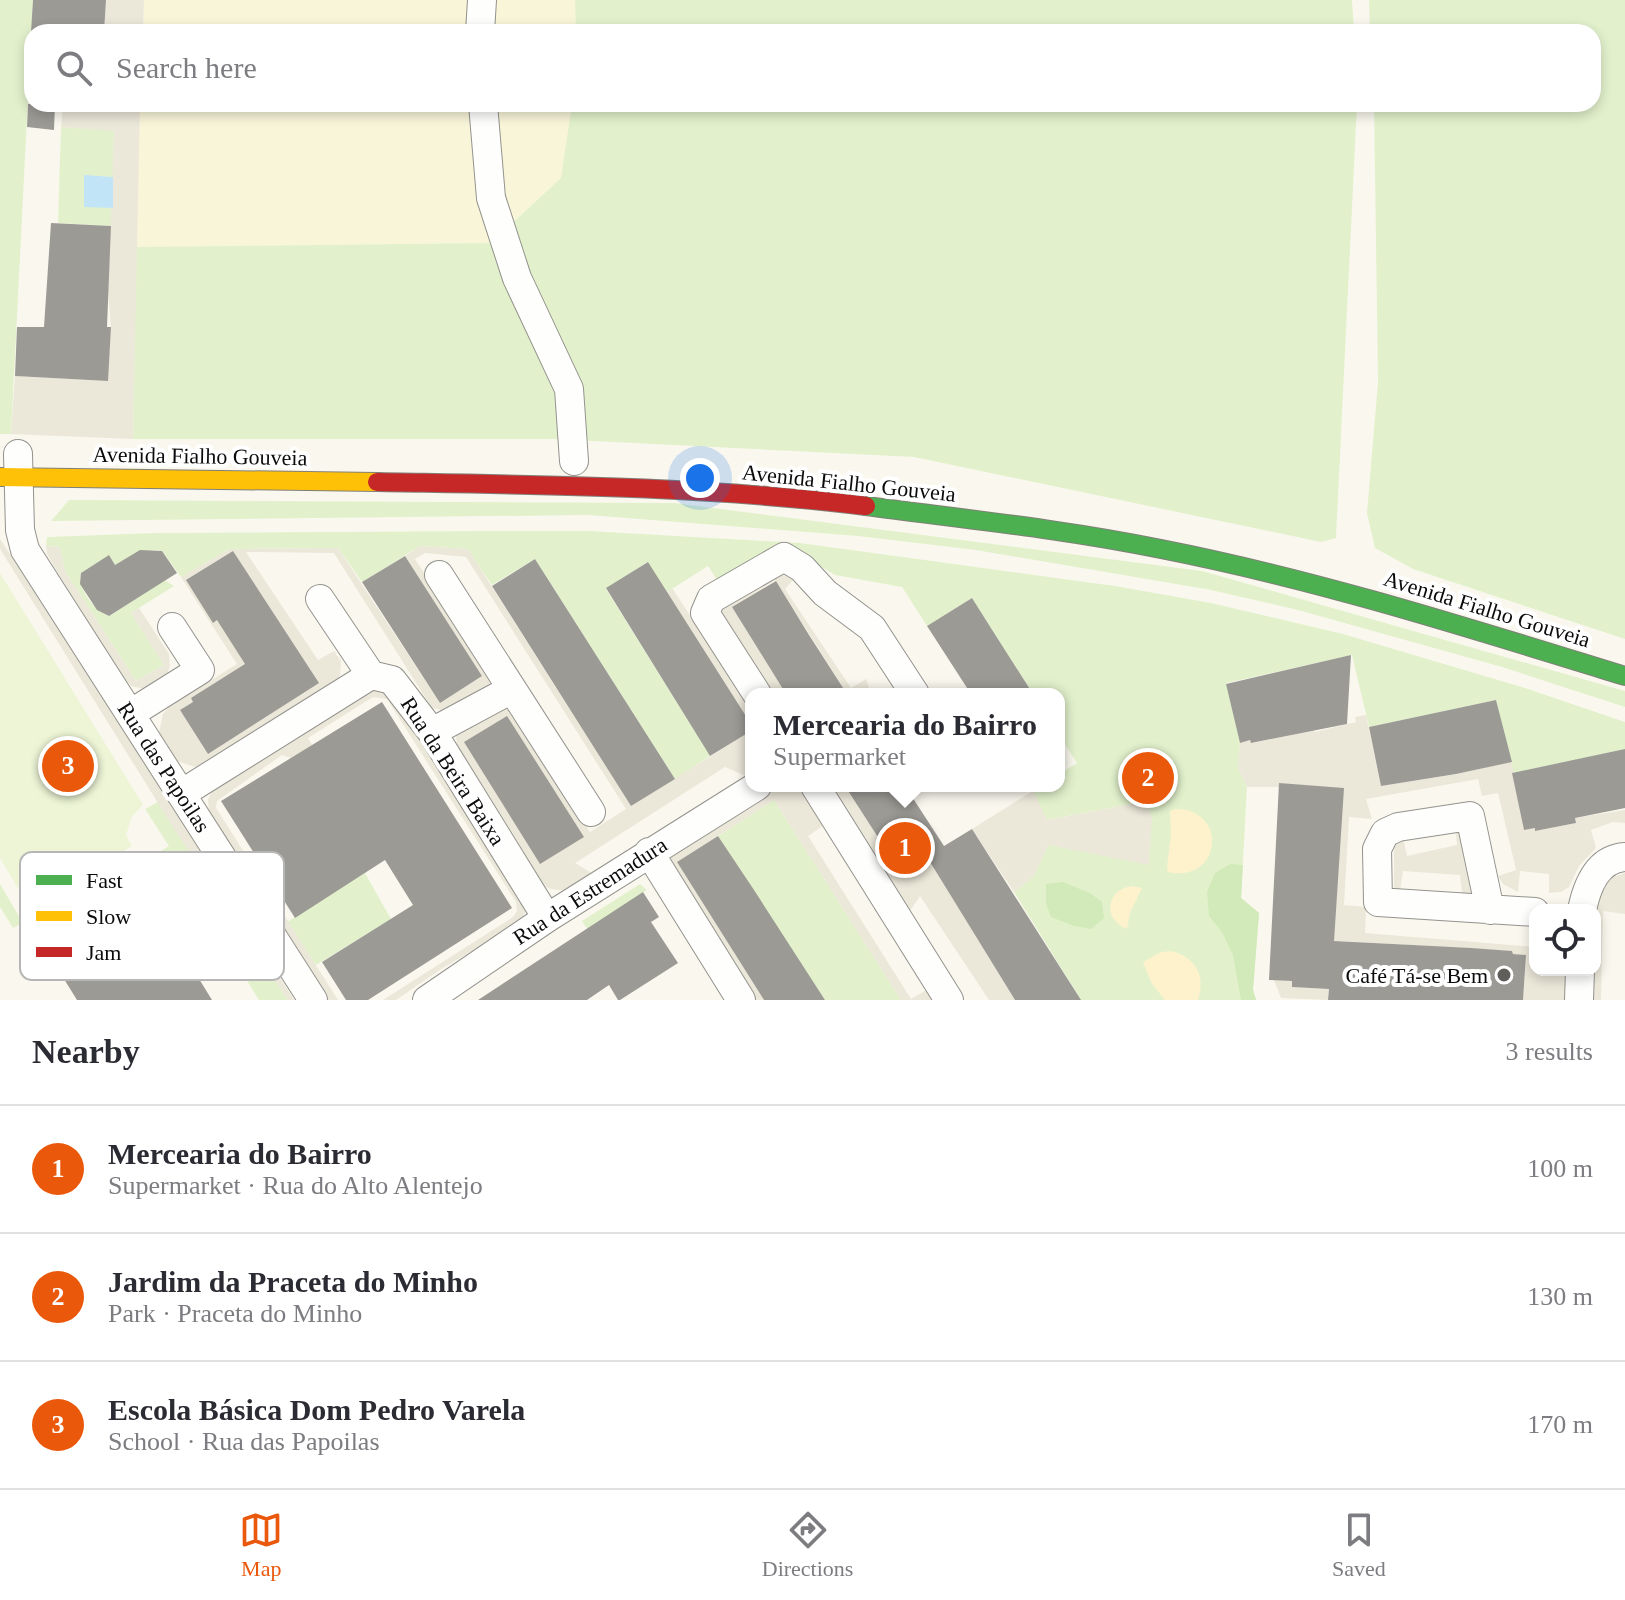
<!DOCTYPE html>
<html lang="en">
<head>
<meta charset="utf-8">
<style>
  :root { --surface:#fff; --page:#f2f2f3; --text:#2b2b33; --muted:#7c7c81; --line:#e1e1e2; --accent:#ea580c }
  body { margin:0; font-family:"Times New Roman",serif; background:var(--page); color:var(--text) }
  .controls { position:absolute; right:24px; bottom:24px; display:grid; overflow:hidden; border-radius:16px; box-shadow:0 4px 12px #0003 }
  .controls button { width:72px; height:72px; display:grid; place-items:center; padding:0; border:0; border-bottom:2px solid var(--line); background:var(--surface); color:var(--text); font:40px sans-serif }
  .you { position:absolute; left:700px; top:478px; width:28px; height:28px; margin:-20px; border:6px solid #fff; border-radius:50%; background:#1a73e8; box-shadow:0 0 0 12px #1a73e833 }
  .badge { display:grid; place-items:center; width:52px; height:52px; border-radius:50%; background:var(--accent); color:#fff; font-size:26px; font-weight:700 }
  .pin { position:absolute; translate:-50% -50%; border:4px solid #fff; box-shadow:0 2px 8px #0006 }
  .popup { position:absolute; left:745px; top:688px; width:320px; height:104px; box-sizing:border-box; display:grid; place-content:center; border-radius:16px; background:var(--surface); filter:drop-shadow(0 2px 6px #0005); font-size:26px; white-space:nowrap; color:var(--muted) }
  .popup b { font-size:30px; color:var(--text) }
  .popup::after { content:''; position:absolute; left:50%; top:100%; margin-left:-16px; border:16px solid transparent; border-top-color:var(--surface) }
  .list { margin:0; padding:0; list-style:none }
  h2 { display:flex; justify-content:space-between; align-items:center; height:104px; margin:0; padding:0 32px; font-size:34px }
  h2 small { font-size:26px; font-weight:400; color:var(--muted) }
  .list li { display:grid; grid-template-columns:52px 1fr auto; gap:24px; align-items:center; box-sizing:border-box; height:128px; padding:0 32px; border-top:2px solid var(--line) }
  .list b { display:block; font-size:30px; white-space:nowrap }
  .list p { margin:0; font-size:26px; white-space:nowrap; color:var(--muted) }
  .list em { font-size:26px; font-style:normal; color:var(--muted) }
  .icon { flex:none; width:44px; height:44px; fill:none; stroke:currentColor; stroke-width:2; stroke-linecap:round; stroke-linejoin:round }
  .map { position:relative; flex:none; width:1625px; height:1000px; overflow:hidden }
  .search { position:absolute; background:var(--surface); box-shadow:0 4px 12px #0003; left:24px; right:24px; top:24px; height:88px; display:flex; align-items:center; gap:20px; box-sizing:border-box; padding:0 28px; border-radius:24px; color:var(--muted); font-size:30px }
  .sheet { height:488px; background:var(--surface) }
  nav { display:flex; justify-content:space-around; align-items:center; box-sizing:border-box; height:112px; border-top:2px solid var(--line); background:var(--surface); font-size:22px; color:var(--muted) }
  nav a { display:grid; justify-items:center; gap:4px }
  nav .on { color:var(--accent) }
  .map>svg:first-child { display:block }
  .farmland { fill:#f8f5d9 }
  .green { fill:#e2f1cc }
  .forest { fill:#d2eab9 }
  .sand { fill:#fdf2cc }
  .pitch { fill:#edf5d6 }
  .plaza { fill:#ebe7d9; fill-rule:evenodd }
  .water { fill:#c1e4f7 }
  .building { fill:#9c9a95 }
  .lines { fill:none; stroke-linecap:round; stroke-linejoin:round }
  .street-casing { stroke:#93928d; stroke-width:30 }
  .fast-casing { stroke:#807f7a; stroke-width:20 }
  .slow-casing { stroke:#807f7a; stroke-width:20 }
  .jam-casing { stroke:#807f7a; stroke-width:20 }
  .street { stroke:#fefefc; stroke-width:28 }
  .fast { stroke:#4caf50; stroke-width:18 }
  .slow { stroke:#ffc107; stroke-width:18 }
  .jam { stroke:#c62828; stroke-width:18 }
  .poi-dot { fill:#5f5e5a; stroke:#fff; stroke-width:3 }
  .labels { text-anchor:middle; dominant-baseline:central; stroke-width:8; stroke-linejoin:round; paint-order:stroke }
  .street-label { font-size:22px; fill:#0b0b0b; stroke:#fff }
  .poi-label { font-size:22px; fill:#0b0b0b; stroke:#fff; text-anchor:end }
  .key { fill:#fff; stroke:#b6b6b6; stroke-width:2 }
  .key-label { font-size:22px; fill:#0b0b0b }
</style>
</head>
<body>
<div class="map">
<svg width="1625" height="1000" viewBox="0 0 1625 1000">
  <rect width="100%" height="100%" fill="#faf8ee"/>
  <path class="farmland" d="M 144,0 L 575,0 L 576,32 L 143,32 Z
    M 140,104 L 572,104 L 561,178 L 491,243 L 136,247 Z"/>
  <path class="green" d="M 0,0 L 33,0 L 11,434 L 0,434 Z
    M 575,0 L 1352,0 L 1354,32 L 576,32 Z
    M 1369,0 L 1625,0 L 1625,639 L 1413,569 L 1375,548 L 1367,513 L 1378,382 L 1374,104 L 1593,104 L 1593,32 L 1370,32 Z
    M 572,104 L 1357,104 L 1336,538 L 1321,542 L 914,457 L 553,439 L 133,439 L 136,247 L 491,243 L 561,178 Z
    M 61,127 L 114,130 L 113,177 L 84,176 L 84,206 L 113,208 L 111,226 L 58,223 Z
    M 69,500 L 674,503 L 1202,571 L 1625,691 L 1625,707 L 1502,667 L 1298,610 L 1211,590 L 976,550 L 858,536 L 588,515 L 51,521 Z
    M 487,531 L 589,531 L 800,543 L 1115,586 L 1211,603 L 1343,634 L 1525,688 L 1625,722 L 1625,750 L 1512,773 L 1496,700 L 1369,727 L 1352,655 L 1226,683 L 1240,743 L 1238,768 L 1247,787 L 1241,898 L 1259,913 L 1253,990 L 1256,1000 L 1078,1000 L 1078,995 L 1014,892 L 1034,876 L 1048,845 L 1148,801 L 1046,820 L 1033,791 L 1040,786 L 1059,786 L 1059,774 L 1077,763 L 1059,735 L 1059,694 L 1033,694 L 972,598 L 927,626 L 902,587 L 835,575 L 785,545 L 717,580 L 708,566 L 667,592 L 647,562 L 606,589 L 710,756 L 675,779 L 535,559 L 492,585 L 467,549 L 420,546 L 362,582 L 338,548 L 230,549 L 181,577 L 162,551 L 152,550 L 150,557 L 115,565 L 109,556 L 81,573 C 79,591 93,609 109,616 L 165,580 L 174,586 L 131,613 L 164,665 L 136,681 L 65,571 L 60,547 L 46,546 L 47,537 L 155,533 Z
    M 774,800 L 901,1000 L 825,1000 L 718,836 Z
    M 158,802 L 288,1000 L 259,1000 L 189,887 L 177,886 L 165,870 L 48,936 L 42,925 L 169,846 L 145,809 Z
    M 365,873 L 391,919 L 316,965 L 287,922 Z
    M 0,884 L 23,923 L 13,928 L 0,907 Z
    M 640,884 L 647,890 L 596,923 L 612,969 L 582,921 Z"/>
  <path class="forest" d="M 1230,864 L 1243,865 L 1241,898 L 1259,913 L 1253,990 L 1256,1000 L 1241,1000 L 1233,955 L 1222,932 L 1209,916 L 1207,892 L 1215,873 Z
    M 1063,882 L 1090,893 L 1102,902 L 1104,918 L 1091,929 L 1074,926 L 1051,917 L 1046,904 L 1046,884 Z"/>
  <path class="sand" d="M 1175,809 C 1229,808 1222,884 1168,872 L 1167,867 L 1171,834 L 1170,811 Z
    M 1132,886 L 1142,888 L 1130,913 L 1127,929 C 1102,919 1106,890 1132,886 Z
    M 1172,951 C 1196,958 1206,976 1198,1000 L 1165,1000 L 1152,984 L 1143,962 L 1161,952 Z"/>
  <path class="pitch" d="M 0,573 L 143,805 L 132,816 L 126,835 L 132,846 L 29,907 L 0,858 Z"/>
  <path class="plaza" d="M 106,0 L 144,0 L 143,32 L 104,32 Z
    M 63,104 L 140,104 L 133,439 L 11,434 L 15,376 L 107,381 L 111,327 L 108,291 L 114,131 L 61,127 Z
    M 0,539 L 64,636 L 294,1000 L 288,1000 L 176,832 L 0,549 Z
    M 46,546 L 60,547 L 65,571 L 136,681 L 164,665 L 131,613 L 139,608 L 169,654 L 170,666 L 166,677 L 151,690 L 131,686 L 123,678 L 56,570 L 47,554 Z
    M 420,546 L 468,549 L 631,806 L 751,731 L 751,775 L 748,777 L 725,767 L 575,863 L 595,875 L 570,891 L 550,889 L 542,884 L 457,746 L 456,735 L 500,704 L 516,712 L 590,832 L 626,809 L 466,557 L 425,553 L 415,559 L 490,674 L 492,679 L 489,686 L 446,711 L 432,708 L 334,553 L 246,552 L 318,660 L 334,651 L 341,661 L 340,675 L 336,682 L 208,764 L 195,767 L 177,761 L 159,733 L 163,714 L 170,706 L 237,664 L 181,577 L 230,549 L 338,548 L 440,703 L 482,676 L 405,556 ZM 249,668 L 318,683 L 208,754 L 180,710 L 193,702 L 192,698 Z
    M 779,570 L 794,579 L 785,589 L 851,688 L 866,679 L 871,694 L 837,694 L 844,689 L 775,580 L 732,607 L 786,694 L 771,694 L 721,614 L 723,607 Z
    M 672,588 L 751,708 L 751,724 L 667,592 Z
    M 374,687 L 388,689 L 523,900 L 525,912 L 520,923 L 441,969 L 396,1000 L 383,1000 L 513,917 L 517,911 L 516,902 L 387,699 L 373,697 L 308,738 L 312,745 L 303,751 L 291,758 L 282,755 L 217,801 L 216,808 L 338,1000 L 328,1000 L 209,813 L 208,799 L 214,788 Z
    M 1366,715 L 1381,786 L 1457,774 L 1497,765 L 1497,762 L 1511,759 L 1524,830 L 1535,828 L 1536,831 L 1576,823 L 1575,818 L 1625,810 L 1625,823 L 1613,822 L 1591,830 L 1596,848 L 1579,866 L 1569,887 L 1561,892 L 1549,893 L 1549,874 L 1520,871 L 1518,892 L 1503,884 L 1498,876 L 1516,870 L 1498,793 L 1482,796 L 1478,779 L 1366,799 L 1372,819 L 1349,817 L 1344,905 L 1366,907 L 1365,933 L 1535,947 L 1535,970 L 1565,970 L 1565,1000 L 1523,1000 L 1526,955 L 1513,954 L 1512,951 L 1341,941 L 1331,946 L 1279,787 L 1247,787 L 1238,768 L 1240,743 L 1250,740 L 1252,743 L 1291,735 L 1313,726 L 1315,732 L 1356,722 L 1355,717 Z
    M 783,786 L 796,787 L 804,793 L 824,825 L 808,836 L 911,999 L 928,989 L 935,1000 L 901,1000 L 774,800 L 677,862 L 764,1000 L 755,1000 L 669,861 L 671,856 L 768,792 Z
    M 826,786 L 845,786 L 901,873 L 927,857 L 1015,1000 L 989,1000 L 920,896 L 908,914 Z
    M 1033,791 L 1047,820 L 1148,801 L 1152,820 L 1149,865 L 1048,845 L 1034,876 L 1014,892 L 972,829 Z
    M 1455,825 L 1458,827 L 1475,890 L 1472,894 L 1462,893 L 1460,875 L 1403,871 L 1400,891 L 1394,888 L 1394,851 L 1396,841 L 1403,837 L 1407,856 L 1457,845 Z
    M 1625,873 L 1625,914 L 1603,911 L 1601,1000 L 1593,1000 L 1595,909 L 1600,896 L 1611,878 Z
    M 1274,980 L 1292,981 L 1292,987 L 1329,989 L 1328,1000 L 1281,998 Z"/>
  <path class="water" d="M 84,175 L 113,177 L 113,208 L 84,207 Z"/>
  <path class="building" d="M 33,0 L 106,0 L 104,32 L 31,32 Z
    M 28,104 L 55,104 L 54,130 L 27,127 Z
    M 51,223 L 111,226 L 107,327 L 111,327 L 108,381 L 15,376 L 17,327 L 44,327 Z
    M 140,550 L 162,551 L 177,573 L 109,616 L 97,610 L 80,584 L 81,573 L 109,555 L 115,565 Z
    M 233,551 L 319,683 L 208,754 L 180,710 L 193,702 L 191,698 L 245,664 L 217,620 L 213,623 L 186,580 Z
    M 405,556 L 482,676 L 440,703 L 362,582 Z
    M 535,559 L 675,779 L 631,806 L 492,586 Z
    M 648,562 L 751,724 L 751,731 L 710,756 L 606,588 Z
    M 776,581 L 809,635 L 847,694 L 786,694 L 732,607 Z
    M 972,598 L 996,636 L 1033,694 L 971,694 L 927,626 Z
    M 1351,655 L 1347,724 L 1251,743 L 1250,740 L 1240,743 L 1226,684 Z
    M 1496,700 L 1512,762 L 1456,774 L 1381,786 L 1369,727 Z
    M 382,702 L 512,908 L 368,1000 L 346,1000 L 322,962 L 413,905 L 385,860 L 295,918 L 221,801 Z
    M 507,716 L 584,837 L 540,864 L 464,742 Z
    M 1625,749 L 1625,808 L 1575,818 L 1576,823 L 1535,831 L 1535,828 L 1524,830 L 1512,773 Z
    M 1279,783 L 1344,788 L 1334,941 L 1471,948 L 1512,951 L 1513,954 L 1526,955 L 1523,1000 L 1328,1000 L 1329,989 L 1292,987 L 1292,981 L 1269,980 Z
    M 845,786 L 905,786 L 944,846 L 972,829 L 1081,1000 L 1015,1000 L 927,857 L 901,873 Z
    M 718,836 L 754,890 L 825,1000 L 764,1000 L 677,862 Z
    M 643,892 L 659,917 L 651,922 L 678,963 L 620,1000 L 618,1000 L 609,985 L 587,1000 L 478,1000 Z
    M 152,902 L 212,1000 L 77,1000 L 54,963 Z"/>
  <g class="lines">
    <defs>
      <path id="street" d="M 480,32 L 482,0
        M 483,104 L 491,198 L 517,278 L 569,389 L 574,461
        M 18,454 L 20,530 L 25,550 L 313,1000
        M 439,575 L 591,812
        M 320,599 L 371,675 L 392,680 L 432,732 L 547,918
        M 757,694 L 705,613 L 711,599 L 784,557 L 802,568 L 825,593 L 872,628 L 915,694
        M 130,714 L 200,670 L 172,627
        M 432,732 L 512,689
        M 815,786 L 949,1000
        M 181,794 L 371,675
        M 649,852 L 741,1000
        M 1490,910 L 1470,816 L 1398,827 L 1385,833 L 1377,849 L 1378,902 L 1535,912
        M 1582,910 C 1587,886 1597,859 1625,857
        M 427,1000 L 547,918 L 757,786
        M 1579,1000 L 1580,970"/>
      <path id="fast" d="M 866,506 C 964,519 1064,529 1161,549 C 1319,580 1472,629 1625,676"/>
      <path id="slow" d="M 0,477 L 377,482"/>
      <path id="jam" d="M 377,482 C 540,485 704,486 866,506"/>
    </defs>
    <use href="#street" class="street-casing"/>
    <use href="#fast" class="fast-casing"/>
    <use href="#slow" class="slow-casing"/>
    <use href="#jam" class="jam-casing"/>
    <use href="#street" class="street"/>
    <use href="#fast" class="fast"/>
    <use href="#slow" class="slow"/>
    <use href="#jam" class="jam"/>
  </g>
  <circle class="poi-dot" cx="1504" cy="975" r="8"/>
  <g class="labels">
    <g class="street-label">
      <text transform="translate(200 456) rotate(1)">Avenida Fialho Gouveia</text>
      <text transform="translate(849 483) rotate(6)">Avenida Fialho Gouveia</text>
      <text transform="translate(1487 609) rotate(17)">Avenida Fialho Gouveia</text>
      <text transform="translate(164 767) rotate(57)">Rua das Papoilas</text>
      <text transform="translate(453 771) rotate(57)">Rua da Beira Baixa</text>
      <text transform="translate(590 891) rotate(-33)">Rua da Estremadura</text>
    </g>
    <g class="poi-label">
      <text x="1488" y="975">Café Tá-se Bem</text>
    </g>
  </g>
  <rect x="20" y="852" width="264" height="128" rx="12" class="key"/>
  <rect x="36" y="875" width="36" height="10" fill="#4caf50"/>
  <rect x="36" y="911" width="36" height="10" fill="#ffc107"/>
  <rect x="36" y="947" width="36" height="10" fill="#c62828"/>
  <g class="key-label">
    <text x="86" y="888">Fast</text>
    <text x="86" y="924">Slow</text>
    <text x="86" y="960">Jam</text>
  </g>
</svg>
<div class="controls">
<button><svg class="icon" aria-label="locate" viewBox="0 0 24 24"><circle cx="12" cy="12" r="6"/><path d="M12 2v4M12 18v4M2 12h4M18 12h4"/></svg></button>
</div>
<div class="you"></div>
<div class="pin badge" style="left:905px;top:848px">1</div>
<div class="popup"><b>Mercearia do Bairro</b>Supermarket</div>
<div class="pin badge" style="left:1148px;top:778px">2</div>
<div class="pin badge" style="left:68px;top:766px">3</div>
<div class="search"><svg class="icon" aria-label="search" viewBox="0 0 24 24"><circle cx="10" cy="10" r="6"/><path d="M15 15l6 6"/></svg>Search here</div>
</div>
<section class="sheet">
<h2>Nearby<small>3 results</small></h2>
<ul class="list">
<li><span class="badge">1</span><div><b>Mercearia do Bairro</b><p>Supermarket · Rua do Alto Alentejo</p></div><em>100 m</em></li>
<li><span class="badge">2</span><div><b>Jardim da Praceta do Minho</b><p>Park · Praceta do Minho</p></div><em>130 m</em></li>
<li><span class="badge">3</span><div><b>Escola Básica Dom Pedro Varela</b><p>School · Rua das Papoilas</p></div><em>170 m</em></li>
</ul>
</section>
<nav>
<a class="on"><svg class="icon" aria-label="map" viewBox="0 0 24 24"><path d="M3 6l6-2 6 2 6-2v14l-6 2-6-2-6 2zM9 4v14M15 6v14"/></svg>Map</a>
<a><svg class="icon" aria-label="directions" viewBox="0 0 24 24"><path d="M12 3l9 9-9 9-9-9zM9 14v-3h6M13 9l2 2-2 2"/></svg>Directions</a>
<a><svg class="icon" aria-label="saved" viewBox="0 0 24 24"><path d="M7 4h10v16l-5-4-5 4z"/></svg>Saved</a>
</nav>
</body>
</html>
